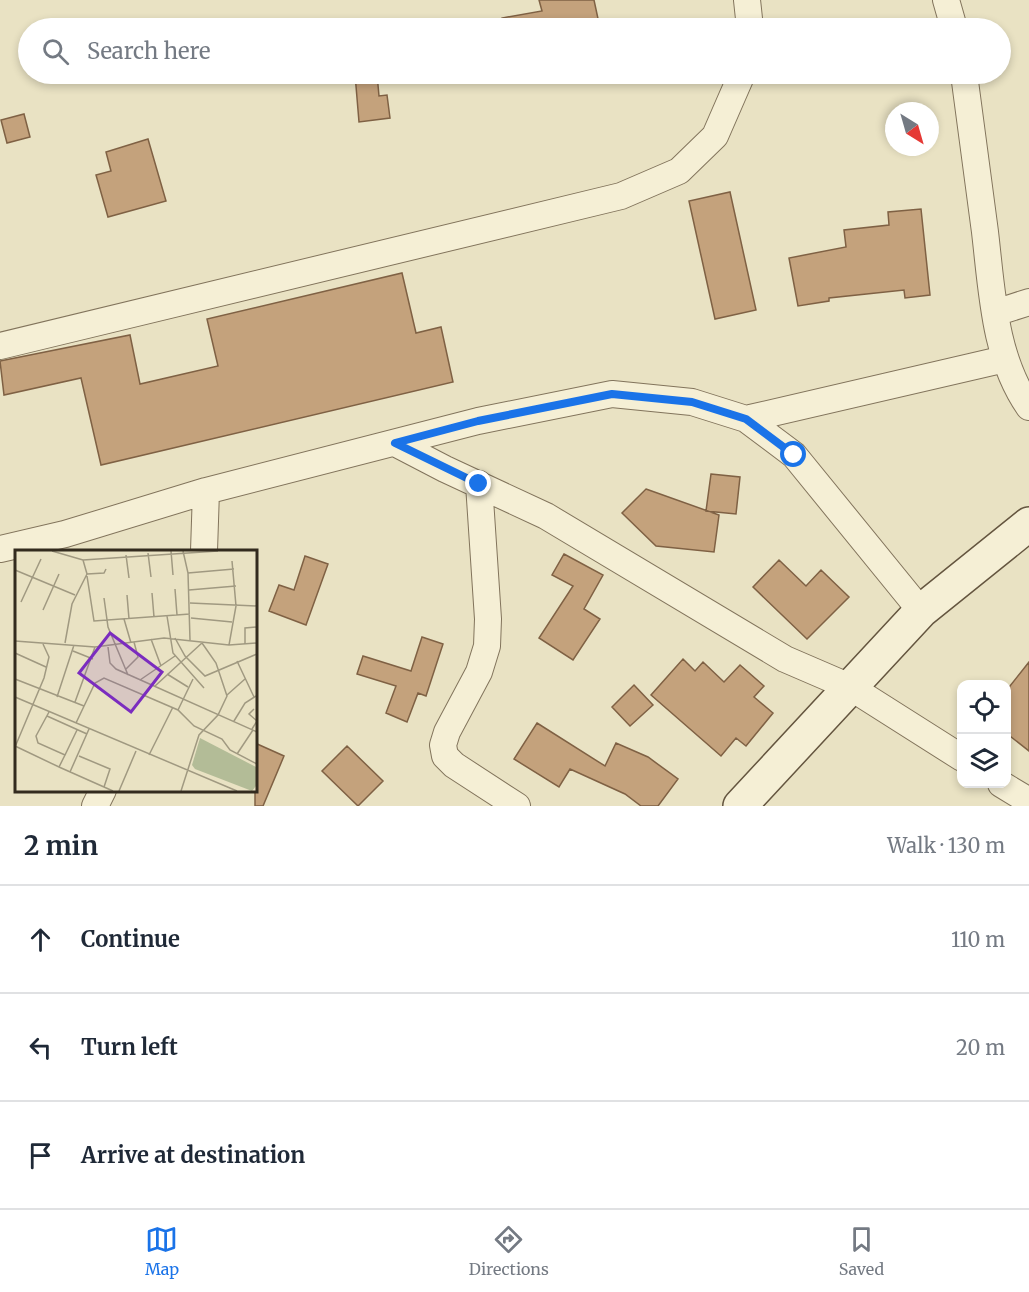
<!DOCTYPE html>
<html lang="en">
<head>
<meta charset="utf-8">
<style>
  :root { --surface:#fff; --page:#f6f6f7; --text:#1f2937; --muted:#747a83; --line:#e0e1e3; --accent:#1a73e8 }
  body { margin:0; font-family:Merriweather,serif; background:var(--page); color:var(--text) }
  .controls { position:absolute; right:18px; bottom:18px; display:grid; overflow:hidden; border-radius:12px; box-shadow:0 3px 9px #0003 }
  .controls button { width:54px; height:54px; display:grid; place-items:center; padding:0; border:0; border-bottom:2px solid var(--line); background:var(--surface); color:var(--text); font:30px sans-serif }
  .compass { position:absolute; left:885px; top:102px; width:54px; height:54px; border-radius:50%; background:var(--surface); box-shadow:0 3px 9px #0003; rotate:143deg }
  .stop { position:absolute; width:18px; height:18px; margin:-14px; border:4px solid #1a73e8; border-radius:50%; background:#fff }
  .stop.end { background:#1a73e8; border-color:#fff; box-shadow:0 2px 6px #0008 }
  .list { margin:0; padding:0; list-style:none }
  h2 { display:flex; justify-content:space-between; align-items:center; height:78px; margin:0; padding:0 24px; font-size:26px }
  h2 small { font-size:20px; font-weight:400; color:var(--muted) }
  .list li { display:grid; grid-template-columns:39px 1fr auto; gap:18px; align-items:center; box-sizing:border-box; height:108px; padding:0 24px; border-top:2px solid var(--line) }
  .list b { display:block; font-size:22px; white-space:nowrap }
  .list em { font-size:20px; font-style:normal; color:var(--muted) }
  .icon { flex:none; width:33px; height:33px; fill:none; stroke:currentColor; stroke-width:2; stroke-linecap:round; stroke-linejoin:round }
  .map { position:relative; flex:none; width:1029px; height:806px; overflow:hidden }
  .search { position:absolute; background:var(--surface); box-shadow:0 3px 9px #0003; left:18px; right:18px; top:18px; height:66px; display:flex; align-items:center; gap:15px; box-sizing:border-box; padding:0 21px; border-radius:33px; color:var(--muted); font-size:22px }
  .sheet { height:402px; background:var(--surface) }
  nav { display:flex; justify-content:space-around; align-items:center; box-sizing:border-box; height:84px; border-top:2px solid var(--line); background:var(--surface); font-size:16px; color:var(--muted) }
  nav a { display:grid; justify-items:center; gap:3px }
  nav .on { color:var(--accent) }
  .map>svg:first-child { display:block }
  .building { fill:#c4a27c; stroke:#7f6144; stroke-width:1.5 }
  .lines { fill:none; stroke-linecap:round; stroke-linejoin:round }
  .street-casing { stroke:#82745c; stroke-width:28 }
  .secondary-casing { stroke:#64553f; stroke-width:36 }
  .street { stroke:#f5efd5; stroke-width:26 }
  .secondary { stroke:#f5efd5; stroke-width:33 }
  .route { stroke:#1a73e8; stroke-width:8 }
  .inset-road { fill:none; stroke:#a09981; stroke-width:1.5 }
  .view { fill:#7b2cbf; fill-opacity:0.15; stroke:#7b2cbf; stroke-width:3 }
  .inset-edge { fill:none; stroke:#332b1e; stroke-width:3 }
</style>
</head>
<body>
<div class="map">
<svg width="1029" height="806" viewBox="0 0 1029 806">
  <rect width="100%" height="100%" fill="#e9e2c3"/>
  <path class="building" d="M 539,0 L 594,0 L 600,28 L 503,28 L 502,18 L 542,11 Z
    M 355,74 L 377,74 L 379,96 L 387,95 L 390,118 L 359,122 Z
    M 24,114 L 30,137 L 7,143 L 1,120 Z
    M 148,139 L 166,201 L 108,217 L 96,175 L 111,171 L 106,152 Z
    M 730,192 L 756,310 L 715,319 L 689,201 Z
    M 921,209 L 930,295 L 905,298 L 904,290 L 829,298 L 829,301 L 798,306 L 789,258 L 846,247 L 844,230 L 889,225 L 888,212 Z
    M 402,273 L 416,333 L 441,327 L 453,382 L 101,465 L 81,378 L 4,395 L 0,361 L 130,335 L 140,384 L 218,366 L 207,319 Z
    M 711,474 L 740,477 L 736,514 L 706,511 Z
    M 646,489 L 719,515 L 714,552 L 656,546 L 622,513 Z
    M 564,554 L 603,575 L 584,609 L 600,619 L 573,660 L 539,638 L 573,586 L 552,575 Z
    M 305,556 L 328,564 L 306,625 L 269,611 L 279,585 L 294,590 Z
    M 779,560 L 806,586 L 821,570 L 849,597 L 807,639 L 753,587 Z
    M 422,637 L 443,644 L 426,696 L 418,693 L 407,722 L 386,713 L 396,686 L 357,674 L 363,656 L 411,671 Z
    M 683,659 L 695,671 L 703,662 L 724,682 L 740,665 L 764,686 L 754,697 L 773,713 L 746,746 L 736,738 L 721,756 L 651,695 Z
    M 1029,662 L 1029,751 L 1006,733 L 1006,691 Z
    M 634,685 L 653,705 L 630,726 L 612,707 Z
    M 537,723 L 605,766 L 616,743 L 648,757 L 678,779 L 658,806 L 641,806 L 625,794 L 570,769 L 559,787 L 514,759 Z
    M 255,743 L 284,756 L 263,806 L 255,806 Z
    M 347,746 L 383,781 L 358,806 L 322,771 Z"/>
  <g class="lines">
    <defs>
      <path id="street" d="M 747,0 L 750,28
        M 946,0 L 954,28
        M 964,74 C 971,126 978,179 985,232 C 992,291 994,357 1029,407
        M 995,313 L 1029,302
        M 0,346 L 621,196 L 679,171 L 715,136 L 742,74
        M 746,419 L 1005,359
        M 395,443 L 445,469 L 546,516 L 785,659 L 850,687 L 962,758
        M 479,484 L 488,619 L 487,646 L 479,672 L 447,732 L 443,745 L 445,756 L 454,765 L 517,806
        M 0,549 L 65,534 L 206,491 L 478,421 L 612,394 L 692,402 L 746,419 L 794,455 L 921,611
        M 204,551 L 206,491
        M 1001,784 L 1029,801
        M 95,806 L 103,790"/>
      <path id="secondary" d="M 740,806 L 921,611 L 1029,524"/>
    </defs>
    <use href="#street" class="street-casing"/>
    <use href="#secondary" class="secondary-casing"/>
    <use href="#street" class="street"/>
    <use href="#secondary" class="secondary"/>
  </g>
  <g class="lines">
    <path class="route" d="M 479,484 L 395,443 L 478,421 L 612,394 L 692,402 L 746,419 L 794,455"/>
  </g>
  <g transform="translate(15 550)">
    <rect width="242" height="242" fill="#e9e2c3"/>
    <path d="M 185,188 L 241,217 L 241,236 L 237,241 L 180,219 L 177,215 Z" fill="#b3bc97"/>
    <path class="inset-road" d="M 37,1 L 68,10 L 203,1M 156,1 L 158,25M 168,1 L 173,23 L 175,90M 133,3 L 136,27M 111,5 L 114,28M 0,20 L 60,45M 173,23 L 219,19M 72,24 L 89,23 L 91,19M 72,26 L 79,71 L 175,64M 160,39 L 162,65M 174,40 L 221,36M 137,43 L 139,67M 112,45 L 114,69M 89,48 L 93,77 L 113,125M 6,52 L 26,9M 175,53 L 242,56M 28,60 L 44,24M 152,66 L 158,103 L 189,138M 176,68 L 217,72M 109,69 L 116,93M 160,88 L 170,106 L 190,126 L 242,104M 136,89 L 146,116M 0,91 L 80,97 L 149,88 L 214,95 L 242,93M 50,93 L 57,54 L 72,24 L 68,10M 230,94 L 230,78 L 242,77M 214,95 L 221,56 L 217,11M 93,97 L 95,113 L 101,119 L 242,182M 58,101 L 78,109M 0,103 L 31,117M 222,111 L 239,147M 111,119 L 123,107 L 119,92M 152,124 L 173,137M 0,129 L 69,156M 125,130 L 160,106M 140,136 L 188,92M 212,145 L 230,129M 0,147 L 222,241M 42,147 L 59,95M 60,152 L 80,97M 163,160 L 178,129M 34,162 L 21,186 L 23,193 L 50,205 L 62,180M 32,166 L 72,184M 219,171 L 230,153 L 241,146M 61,173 L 80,133 L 89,128 L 163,160 L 179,176 L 207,189 L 215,200 L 242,214M 237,179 L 242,171 L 234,164 L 239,159M 0,196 L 44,217 L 50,205M 0,197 L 29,128 L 34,107 L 28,94M 222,204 L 238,180M 134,205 L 158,157M 64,206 L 95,219 L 89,237M 44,217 L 98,241M 55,222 L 74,179M 104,241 L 121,201M 166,241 L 184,185 L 203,165 L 212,146 L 201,113 L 187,93"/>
    <path class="view" d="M 95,83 L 147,122 L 116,162 L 64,123 Z"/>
    <rect width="242" height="242" class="inset-edge"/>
  </g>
</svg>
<div class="controls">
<button><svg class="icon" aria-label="locate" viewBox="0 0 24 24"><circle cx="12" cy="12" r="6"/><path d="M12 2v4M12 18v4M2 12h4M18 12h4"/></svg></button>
<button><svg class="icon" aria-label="layers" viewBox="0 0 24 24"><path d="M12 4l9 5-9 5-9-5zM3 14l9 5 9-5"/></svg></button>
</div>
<svg class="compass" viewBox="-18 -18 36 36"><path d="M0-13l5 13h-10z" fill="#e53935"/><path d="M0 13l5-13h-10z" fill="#747a83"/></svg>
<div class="stop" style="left:794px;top:455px"></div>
<div class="stop end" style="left:479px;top:484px"></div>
<div class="search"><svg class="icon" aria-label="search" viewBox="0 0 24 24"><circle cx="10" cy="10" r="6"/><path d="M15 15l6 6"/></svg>Search here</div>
</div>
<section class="sheet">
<h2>2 min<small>Walk · 130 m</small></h2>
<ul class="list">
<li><svg class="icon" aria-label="ahead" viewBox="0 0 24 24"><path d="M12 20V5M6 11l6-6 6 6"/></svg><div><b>Continue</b></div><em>110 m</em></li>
<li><svg class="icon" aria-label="left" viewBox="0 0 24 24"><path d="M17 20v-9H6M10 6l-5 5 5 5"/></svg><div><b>Turn left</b></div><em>20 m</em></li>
<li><svg class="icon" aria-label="arrive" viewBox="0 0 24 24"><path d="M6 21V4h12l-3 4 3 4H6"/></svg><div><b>Arrive at destination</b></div></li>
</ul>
</section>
<nav>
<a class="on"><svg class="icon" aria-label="map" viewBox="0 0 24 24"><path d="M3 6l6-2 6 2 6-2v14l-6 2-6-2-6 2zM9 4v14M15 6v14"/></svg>Map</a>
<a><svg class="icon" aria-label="directions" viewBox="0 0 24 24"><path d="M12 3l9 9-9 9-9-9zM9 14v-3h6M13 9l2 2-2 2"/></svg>Directions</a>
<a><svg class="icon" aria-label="saved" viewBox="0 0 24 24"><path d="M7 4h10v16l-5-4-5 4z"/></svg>Saved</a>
</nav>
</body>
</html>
